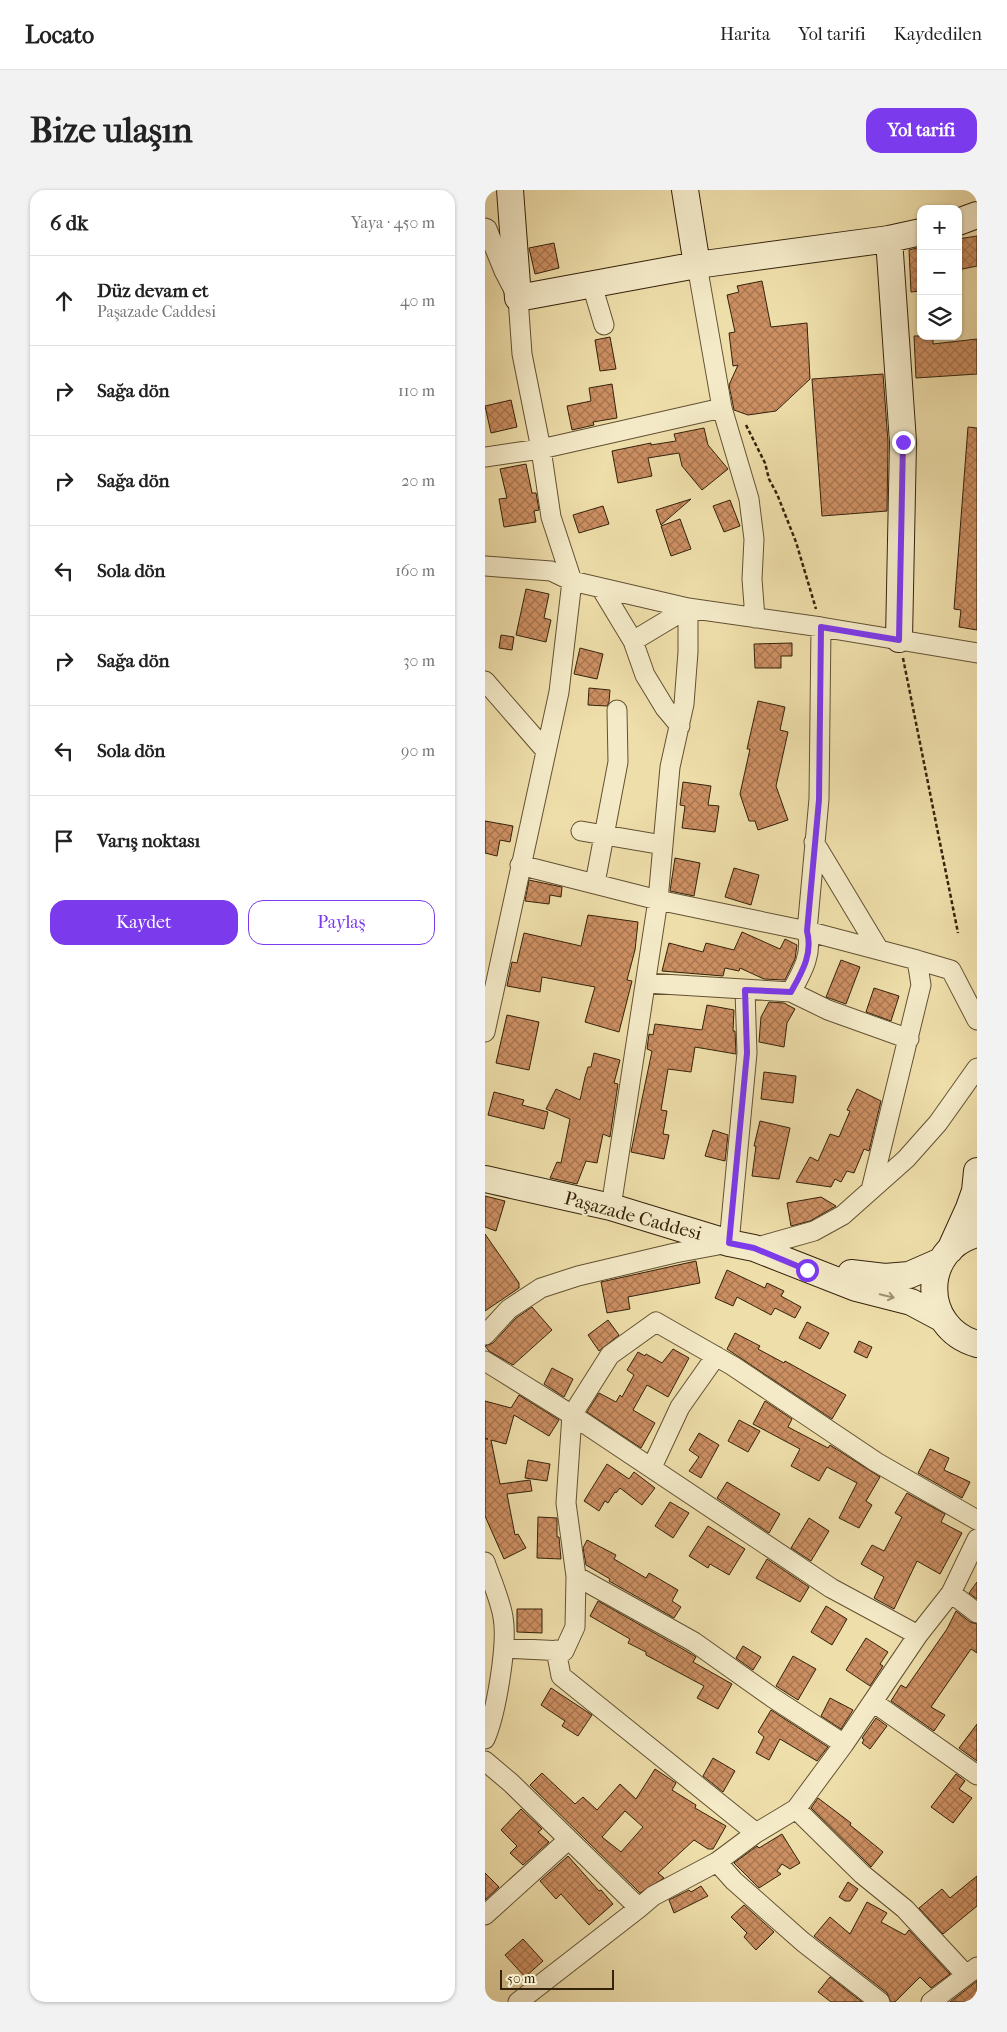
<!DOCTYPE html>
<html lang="tr">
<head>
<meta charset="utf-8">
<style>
  :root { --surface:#fff; --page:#f2f2f2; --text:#222; --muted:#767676; --line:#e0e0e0; --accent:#7c3aed }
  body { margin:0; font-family:"IM FELL French Canon",serif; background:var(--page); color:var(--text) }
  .controls { position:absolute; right:15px; top:15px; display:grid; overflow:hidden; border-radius:10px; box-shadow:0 1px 4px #0004 }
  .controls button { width:45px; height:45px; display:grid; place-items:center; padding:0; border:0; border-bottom:1px solid var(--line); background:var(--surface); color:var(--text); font:25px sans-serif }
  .scale { position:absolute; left:15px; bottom:12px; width:114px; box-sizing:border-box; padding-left:5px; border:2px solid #35220a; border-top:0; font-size:14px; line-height:18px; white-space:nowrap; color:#35220a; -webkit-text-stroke:4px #f4eac8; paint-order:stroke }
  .stop { position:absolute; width:15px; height:15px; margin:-11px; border:4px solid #7c3aed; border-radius:50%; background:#fff }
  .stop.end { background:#7c3aed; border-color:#fff; box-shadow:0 1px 5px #0008 }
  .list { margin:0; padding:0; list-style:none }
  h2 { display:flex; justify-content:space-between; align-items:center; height:65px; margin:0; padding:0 20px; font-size:21px }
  h2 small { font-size:16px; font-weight:400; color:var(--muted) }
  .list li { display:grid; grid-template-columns:32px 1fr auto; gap:15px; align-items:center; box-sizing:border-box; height:90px; padding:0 20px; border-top:1px solid var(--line) }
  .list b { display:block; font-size:19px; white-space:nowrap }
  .list p { margin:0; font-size:16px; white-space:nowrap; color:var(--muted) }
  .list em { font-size:16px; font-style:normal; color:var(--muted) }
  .actions { display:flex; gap:10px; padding:15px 20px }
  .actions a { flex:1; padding:11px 0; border:1px solid var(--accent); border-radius:15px; text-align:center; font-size:18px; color:var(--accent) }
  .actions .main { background:var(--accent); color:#fff }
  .icon { flex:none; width:28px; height:28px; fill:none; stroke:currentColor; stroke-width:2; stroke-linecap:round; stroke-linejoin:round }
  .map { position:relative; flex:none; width:492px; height:1812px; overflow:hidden; border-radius:15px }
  header { display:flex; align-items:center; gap:30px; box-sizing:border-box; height:70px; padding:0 25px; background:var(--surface); border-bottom:1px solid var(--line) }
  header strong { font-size:24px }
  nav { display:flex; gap:28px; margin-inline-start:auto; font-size:18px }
  .intro { display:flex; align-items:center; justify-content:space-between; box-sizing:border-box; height:120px; padding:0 30px }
  h1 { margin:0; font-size:35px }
  .button { padding:12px 22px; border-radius:15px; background:var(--accent); color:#fff; font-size:18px; font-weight:700 }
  main { display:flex; gap:30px; padding:0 30px }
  aside { flex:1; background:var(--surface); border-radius:15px; box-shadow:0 1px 4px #0004 }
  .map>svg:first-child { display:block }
  .building { fill:url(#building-cross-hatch); stroke:#35220a; fill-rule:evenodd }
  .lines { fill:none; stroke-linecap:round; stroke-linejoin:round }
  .street-casing { stroke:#635132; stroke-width:21 }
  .secondary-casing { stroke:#35220a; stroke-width:28 }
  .path { stroke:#35220a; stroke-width:2.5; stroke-dasharray:4 2.5; stroke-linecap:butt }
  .street { stroke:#f4eac8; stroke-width:19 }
  .secondary { stroke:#f4eac8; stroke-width:26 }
  .oneway { stroke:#9e9072 }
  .route { stroke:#7c3aed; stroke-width:6 }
  .labels { text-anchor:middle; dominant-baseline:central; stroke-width:4; stroke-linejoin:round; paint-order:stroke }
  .street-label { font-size:19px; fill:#35220a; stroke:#f4eac8 }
</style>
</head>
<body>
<header>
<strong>Locato</strong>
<nav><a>Harita</a><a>Yol tarifi</a><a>Kaydedilen</a></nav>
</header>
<div class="intro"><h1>Bize ulaşın</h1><a class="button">Yol tarifi</a></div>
<main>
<aside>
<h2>6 dk<small>Yaya · 450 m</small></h2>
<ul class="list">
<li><svg class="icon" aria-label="ahead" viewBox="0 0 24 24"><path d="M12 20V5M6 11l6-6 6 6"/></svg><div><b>Düz devam et</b><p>Paşazade Caddesi</p></div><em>40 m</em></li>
<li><svg class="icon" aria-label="right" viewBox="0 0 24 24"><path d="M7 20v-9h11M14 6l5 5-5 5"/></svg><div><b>Sağa dön</b></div><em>110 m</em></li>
<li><svg class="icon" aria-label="right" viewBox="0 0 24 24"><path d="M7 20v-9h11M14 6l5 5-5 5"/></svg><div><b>Sağa dön</b></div><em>20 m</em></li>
<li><svg class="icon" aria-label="left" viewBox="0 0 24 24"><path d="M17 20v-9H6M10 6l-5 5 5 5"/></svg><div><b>Sola dön</b></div><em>160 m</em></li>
<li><svg class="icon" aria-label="right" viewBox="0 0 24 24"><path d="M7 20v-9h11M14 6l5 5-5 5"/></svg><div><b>Sağa dön</b></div><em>30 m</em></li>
<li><svg class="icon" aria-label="left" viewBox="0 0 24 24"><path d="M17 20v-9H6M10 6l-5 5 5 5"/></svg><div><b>Sola dön</b></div><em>90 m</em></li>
<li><svg class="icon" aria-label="arrive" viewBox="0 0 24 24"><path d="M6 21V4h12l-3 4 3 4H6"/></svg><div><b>Varış noktası</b></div></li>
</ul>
<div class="actions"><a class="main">Kaydet</a><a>Paylaş</a></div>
</aside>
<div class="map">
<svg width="492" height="1812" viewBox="0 0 492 1812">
  <defs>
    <pattern id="building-cross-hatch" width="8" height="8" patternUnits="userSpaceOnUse" patternTransform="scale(1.25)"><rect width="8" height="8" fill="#cc8f62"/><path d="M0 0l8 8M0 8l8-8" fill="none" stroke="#a6744f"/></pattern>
  </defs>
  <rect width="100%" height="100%" fill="#eedeaa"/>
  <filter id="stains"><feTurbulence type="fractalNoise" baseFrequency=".004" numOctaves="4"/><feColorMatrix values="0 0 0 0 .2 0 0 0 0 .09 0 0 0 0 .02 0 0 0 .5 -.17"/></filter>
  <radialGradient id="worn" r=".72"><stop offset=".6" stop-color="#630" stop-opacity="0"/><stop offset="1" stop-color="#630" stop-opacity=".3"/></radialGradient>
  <path class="building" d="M 492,46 L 492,76 L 473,80 L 473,49 Z
    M 69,53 L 74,78 L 50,84 L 44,58 Z
    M 436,57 L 436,101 L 426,102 L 424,60 Z
    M 277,91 L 286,137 L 322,133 L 325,189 L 291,221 L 263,225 L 249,220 L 244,195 L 253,175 L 248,176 L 244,143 L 250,142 L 242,105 L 254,102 L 252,96 Z
    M 429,146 L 448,146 L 448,154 L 492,149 L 492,184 L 431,188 Z
    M 125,147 L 131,179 L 115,181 L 110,150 Z
    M 398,184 L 403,252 L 402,321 L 337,326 L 327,189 Z
    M 127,194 L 132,228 L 108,232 L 109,235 L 87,240 L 82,216 L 106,211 L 104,198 Z
    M 26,210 L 32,237 L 6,243 L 0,216 Z
    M 483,237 L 492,238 L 492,440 L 474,437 L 476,420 L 469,419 Z
    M 219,238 L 223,255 L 243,279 L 217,300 L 197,276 L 194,263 L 163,268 L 167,286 L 133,293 L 127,261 L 166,253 L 166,255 L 191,251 L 189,244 Z
    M 41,274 L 47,303 L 51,303 L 54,320 L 49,321 L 51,332 L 19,337 L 14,309 L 22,308 L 15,279 Z
    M 206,309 L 176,335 L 171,320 Z
    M 245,310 L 255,336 L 239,342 L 228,316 Z
    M 118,316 L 124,334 L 94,343 L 88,325 Z
    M 195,329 L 206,359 L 186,366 L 176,336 Z
    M 41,399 L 64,404 L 59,428 L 66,430 L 61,452 L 31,445 Z
    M 16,445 L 29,447 L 27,460 L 14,458 Z
    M 307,453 L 307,466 L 296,466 L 296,478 L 270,478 L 269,454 Z
    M 95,458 L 118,464 L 112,489 L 89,484 Z
    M 104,498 L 125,500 L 124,512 L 122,516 L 103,515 Z
    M 273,511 L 300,517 L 295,540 L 303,542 L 291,596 L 303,630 L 273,640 L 270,631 L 264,631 L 255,604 L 265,559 L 262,559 Z
    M 198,592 L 226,596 L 223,615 L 234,616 L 230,642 L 197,638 L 200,616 L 195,615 Z
    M 0,631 L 28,636 L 25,652 L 15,650 L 12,666 L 0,663 Z
    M 190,668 L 215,673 L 209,706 L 185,701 Z
    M 249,678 L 274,685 L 266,715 L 240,707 Z
    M 44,690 L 77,697 L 76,707 L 65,705 L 64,714 L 40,711 Z
    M 103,725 L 153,732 L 150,760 L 142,790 L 147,791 L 134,842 L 100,832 L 110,797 L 57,787 L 55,802 L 22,796 L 27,772 L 32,773 L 39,743 L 96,756 Z
    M 257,742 L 295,759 L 300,749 L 312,755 L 310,769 L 300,790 L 279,789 L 255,778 L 254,781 L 240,778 L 238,786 L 177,781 L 184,753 L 218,762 L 221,753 L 249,760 Z
    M 356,770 L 375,777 L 361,814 L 341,807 Z
    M 389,798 L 414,806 L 406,831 L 381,822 Z
    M 284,812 L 299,813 L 310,819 L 302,833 L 299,857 L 274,852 L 276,827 Z
    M 222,815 L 249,820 L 248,841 L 250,841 L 251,864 L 210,857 L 206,882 L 183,879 L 176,920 L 182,921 L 178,944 L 184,945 L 179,969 L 146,962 L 167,861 L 162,859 L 164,844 L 168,845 L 170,834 L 217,840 Z
    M 22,825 L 54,832 L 44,880 L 11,873 Z
    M 109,863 L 135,870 L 129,893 L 133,894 L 125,947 L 118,944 L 112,973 L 101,971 L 92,994 L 65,988 L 72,972 L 76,973 L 85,929 L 61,919 L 71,899 L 95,910 L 100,887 L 103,877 L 106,877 Z
    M 279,882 L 311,886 L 308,913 L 276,909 Z
    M 372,899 L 396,911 L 384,961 L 379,959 L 369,983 L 362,981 L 356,992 L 350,989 L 346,997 L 311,992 L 325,967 L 333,971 L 345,944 L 354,947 L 365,921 L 362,920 Z
    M 9,902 L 39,910 L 37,915 L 63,922 L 59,939 L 3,925 Z
    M 275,931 L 305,938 L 294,989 L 267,986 L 271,956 L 269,956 Z
    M 228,940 L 243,945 L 240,971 L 220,966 Z
    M 0,1006 L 20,1011 L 11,1041 L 0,1037 Z
    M 336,1007 L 351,1016 L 325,1031 L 306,1036 L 302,1013 Z
    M 0,1044 L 34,1093 L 34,1098 L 0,1121 Z
    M 211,1071 L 215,1093 L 143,1107 L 145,1119 L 122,1123 L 116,1092 Z
    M 242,1080 L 280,1098 L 282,1093 L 299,1101 L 296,1106 L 316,1117 L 310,1128 L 290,1118 L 286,1125 L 252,1107 L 248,1116 L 230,1108 Z
    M 47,1117 L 67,1140 L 28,1175 L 4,1161 L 0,1156 L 8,1153 L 31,1128 Z
    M 123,1130 L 134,1145 L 114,1161 L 103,1145 Z
    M 322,1132 L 344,1143 L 335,1159 L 314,1148 Z
    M 250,1143 L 275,1156 L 273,1159 L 299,1173 L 300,1171 L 361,1205 L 347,1229 L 242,1159 Z
    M 374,1151 L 387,1157 L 382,1168 L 369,1162 Z
    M 188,1159 L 204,1168 L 183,1207 L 162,1195 L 148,1220 L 170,1233 L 156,1258 L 102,1222 L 114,1203 L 131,1212 L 135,1205 L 137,1207 L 149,1185 L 142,1180 L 153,1162 L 160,1166 L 161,1164 L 177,1173 Z
    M 67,1178 L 88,1189 L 79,1207 L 59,1194 Z
    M 34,1205 L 74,1230 L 64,1246 L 29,1225 L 21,1254 L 6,1250 L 15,1294 L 45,1290 L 47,1301 L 22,1304 L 30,1345 L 33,1344 L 41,1358 L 19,1369 L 0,1326 L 0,1249 L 3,1249 L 0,1248 L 0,1211 L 26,1218 Z
    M 280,1211 L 307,1229 L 303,1237 L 343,1258 L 345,1255 L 395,1287 L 381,1311 L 387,1315 L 374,1338 L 354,1328 L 372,1293 L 342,1277 L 334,1291 L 306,1276 L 315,1259 L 268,1234 Z
    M 254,1230 L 275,1241 L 263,1262 L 243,1251 Z
    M 214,1243 L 234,1255 L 216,1288 L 204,1281 L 214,1267 L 204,1260 Z
    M 445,1259 L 464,1268 L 459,1280 L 485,1292 L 477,1308 L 433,1283 Z
    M 43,1270 L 65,1274 L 62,1291 L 40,1288 Z
    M 122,1274 L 144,1289 L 149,1282 L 170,1298 L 157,1315 L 135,1298 L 131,1303 L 130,1302 L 123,1313 L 120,1311 L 114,1321 L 99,1311 Z
    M 242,1292 L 295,1324 L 284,1343 L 232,1308 Z
    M 422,1303 L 460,1324 L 456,1332 L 477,1343 L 455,1384 L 432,1371 L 409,1419 L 389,1408 L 399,1387 L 376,1374 L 387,1355 L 399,1361 L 417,1327 L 410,1323 Z
    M 185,1312 L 204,1323 L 188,1348 L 170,1336 Z
    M 53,1327 L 72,1328 L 72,1347 L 74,1347 L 76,1369 L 52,1368 Z
    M 324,1328 L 344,1341 L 326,1371 L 306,1358 Z
    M 223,1336 L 260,1359 L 244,1385 L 225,1374 L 223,1378 L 204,1366 Z
    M 102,1350 L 131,1365 L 129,1369 L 161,1388 L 164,1383 L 193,1400 L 187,1411 L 196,1417 L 189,1428 L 124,1391 L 125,1389 L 101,1375 L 98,1358 Z
    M 282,1369 L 324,1397 L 315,1412 L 271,1388 Z
    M 492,1392 L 492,1409 L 484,1403 Z
    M 113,1411 L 203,1462 L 211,1467 L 208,1472 L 247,1494 L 233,1519 L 212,1508 L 219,1496 L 161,1465 L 161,1462 L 143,1453 L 145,1449 L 105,1426 Z
    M 341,1416 L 362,1429 L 347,1455 L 326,1442 Z
    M 32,1419 L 57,1419 L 57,1443 L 32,1442 Z
    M 471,1421 L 485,1432 L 492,1434 L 492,1463 L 486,1459 L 446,1517 L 460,1525 L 449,1541 L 406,1511 L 416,1495 L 421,1498 L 462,1439 Z
    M 381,1448 L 403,1462 L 395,1474 L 398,1476 L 385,1496 L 361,1480 Z
    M 258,1456 L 276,1467 L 268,1480 L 251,1468 Z
    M 308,1466 L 331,1479 L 313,1510 L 291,1496 Z
    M 66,1498 L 107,1525 L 93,1546 L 77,1536 L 80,1531 L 56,1515 Z
    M 345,1508 L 368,1520 L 356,1539 L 336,1526 Z
    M 286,1520 L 343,1557 L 332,1571 L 295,1549 L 284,1570 L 271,1563 L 279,1547 L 273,1542 Z
    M 391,1528 L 402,1536 L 385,1559 L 377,1553 L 379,1550 L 377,1548 Z
    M 492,1534 L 492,1571 L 474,1558 Z
    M 228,1568 L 250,1581 L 238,1602 L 218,1586 Z
    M 170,1579 L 191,1593 L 187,1600 L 211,1615 L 210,1618 L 241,1636 L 228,1659 L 223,1659 L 209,1650 L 173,1683 L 179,1688 L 155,1703 L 45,1595 L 57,1583 L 90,1614 L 98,1607 L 112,1620 L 135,1594 L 151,1609 ZM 140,1621 L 158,1637 L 136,1662 L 117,1647 Z
    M 471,1584 L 480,1591 L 474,1599 L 487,1608 L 468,1633 L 446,1617 Z
    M 333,1608 L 366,1633 L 365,1635 L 398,1662 L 386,1677 L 326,1618 Z
    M 36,1619 L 57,1639 L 53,1642 L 64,1652 L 38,1675 L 25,1663 L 32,1656 L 16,1640 Z
    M 297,1644 L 315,1673 L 305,1679 L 297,1674 L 292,1681 L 296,1684 L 274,1698 L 249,1673 L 272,1656 L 274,1658 Z
    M 83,1666 L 114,1701 L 116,1700 L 128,1714 L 104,1735 L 76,1704 L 71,1709 L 55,1691 Z
    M 0,1683 L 14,1697 L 0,1710 Z
    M 492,1686 L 492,1716 L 458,1744 L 434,1718 L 457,1699 L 465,1708 Z
    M 363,1692 L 373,1699 L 365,1711 L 360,1711 L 354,1707 Z
    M 216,1696 L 223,1706 L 189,1723 L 184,1710 L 204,1700 L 206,1702 Z
    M 382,1712 L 402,1723 L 396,1732 L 420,1745 L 424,1740 L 465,1784 L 446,1798 L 435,1787 L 410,1812 L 406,1812 L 402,1803 L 329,1746 L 345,1727 L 365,1744 Z
    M 259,1715 L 289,1742 L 271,1760 L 259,1747 L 262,1743 L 246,1727 Z
    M 38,1749 L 58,1771 L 40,1787 L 20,1765 Z
    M 345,1787 L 377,1812 L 346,1812 L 333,1802 Z
    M 492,1791 L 492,1812 L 465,1812 Z"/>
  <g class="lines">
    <defs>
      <path id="street" d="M 0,38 L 2,39 L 19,81 L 33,108 L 37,164 L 56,259 L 66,327 L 87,391 L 74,502 L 0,842
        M 212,75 L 237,218 L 264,309 L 269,349 L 267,389 L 270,428
        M 107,95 L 119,135
        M 0,267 L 56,259 L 237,218
        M 0,376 L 66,381 L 87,391 L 203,418 L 336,437 L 492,463
        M 116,398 L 148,451
        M 0,491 L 61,561
        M 195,536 L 180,518 L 160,485 L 148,451 L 203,418
        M 96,641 L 178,655
        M 329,652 L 394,760
        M 35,675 L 173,710 L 322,741 L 432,770 L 436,795 L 386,1000
        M 110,693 L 133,572 L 132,520
        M 432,770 L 466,780 L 492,830
        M 161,793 L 306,802 L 343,820 L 424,849
        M 306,802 C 317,782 328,764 322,741 L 334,609 L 336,437
        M 126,1017 L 173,710 L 185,577 L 199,514 L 203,462 L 203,418
        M 269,1058 L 329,1041 L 358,1025 L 421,969 L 453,933 L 492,878
        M 0,1145 L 24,1119 L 56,1098 L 93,1086 L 190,1063 L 244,1053 L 262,863 L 260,800
        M 0,1171 L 87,1225 L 81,1313 L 91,1386 L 90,1437 L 79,1461 L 19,1458
        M 167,1277 L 195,1217 L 231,1166
        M 0,1372 C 6,1389 15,1409 18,1427 C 23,1454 11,1524 0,1549
        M 91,1386 L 209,1452 L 288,1508 L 359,1554
        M 466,1403 L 492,1423
        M 433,1445 L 346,1398 L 87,1225 L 125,1165 L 171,1132 L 248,1176 L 391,1272 L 492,1330
        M 388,1512 L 492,1585
        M 0,1571 L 26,1593 L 154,1718 L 168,1706 L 232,1672 L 271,1643 L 76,1486 L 71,1460
        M 311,1619 L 377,1684 L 420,1719 L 481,1785
        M 271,1643 L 311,1619 L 359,1554 L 433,1445 L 466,1403 L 492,1349
        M 232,1672 L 249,1691 L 318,1752 L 395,1812
        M 0,1725 L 83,1650
        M 33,1812 L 154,1718
        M 446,1812 L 492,1777"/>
      <path id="secondary" d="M 25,0 L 33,108 L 212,75 L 404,49 L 436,42
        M 200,0 L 212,75
        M 473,32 L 492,25
        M 404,49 L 418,252 L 414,449
        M 0,989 L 126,1017 L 244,1053 L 269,1058 L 371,1098 L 426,1112 L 456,1128
        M 492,1044 C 435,1059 435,1138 492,1154
        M 465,1060 L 484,1018 L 490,1001 L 492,981
        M 366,1083 L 400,1087 L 424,1085 L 456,1071"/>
    </defs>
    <use href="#street" class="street-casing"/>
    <use href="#secondary" class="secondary-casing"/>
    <path class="path" d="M 261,235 L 280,273 L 284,289 L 292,304 L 311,352 L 331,419
      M 418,468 L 473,743"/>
    <use href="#street" class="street"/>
    <use href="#secondary" class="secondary"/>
  </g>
  <defs><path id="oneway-shaft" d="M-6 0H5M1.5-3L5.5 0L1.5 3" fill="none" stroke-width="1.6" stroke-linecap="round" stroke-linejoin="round" transform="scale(1.25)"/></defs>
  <use class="oneway" href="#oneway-shaft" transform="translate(402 1106) rotate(14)"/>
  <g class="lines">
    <path class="route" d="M 322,1080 L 269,1058 L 244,1053 L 262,863 L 260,800 L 306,802 C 317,782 328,764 322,741 L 334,610 L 336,437 L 414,450 L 418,252"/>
  </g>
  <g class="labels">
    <g class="street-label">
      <text transform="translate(148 1026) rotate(15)">Paşazade Caddesi</text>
    </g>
  </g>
  <rect width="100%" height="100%" filter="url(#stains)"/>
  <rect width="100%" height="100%" fill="url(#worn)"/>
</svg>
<div class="controls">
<button>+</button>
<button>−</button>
<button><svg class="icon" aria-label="layers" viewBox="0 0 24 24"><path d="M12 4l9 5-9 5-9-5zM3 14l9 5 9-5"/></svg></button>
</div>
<div class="scale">50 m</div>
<div class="stop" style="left:322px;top:1080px"></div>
<div class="stop end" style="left:418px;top:252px"></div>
</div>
</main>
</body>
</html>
